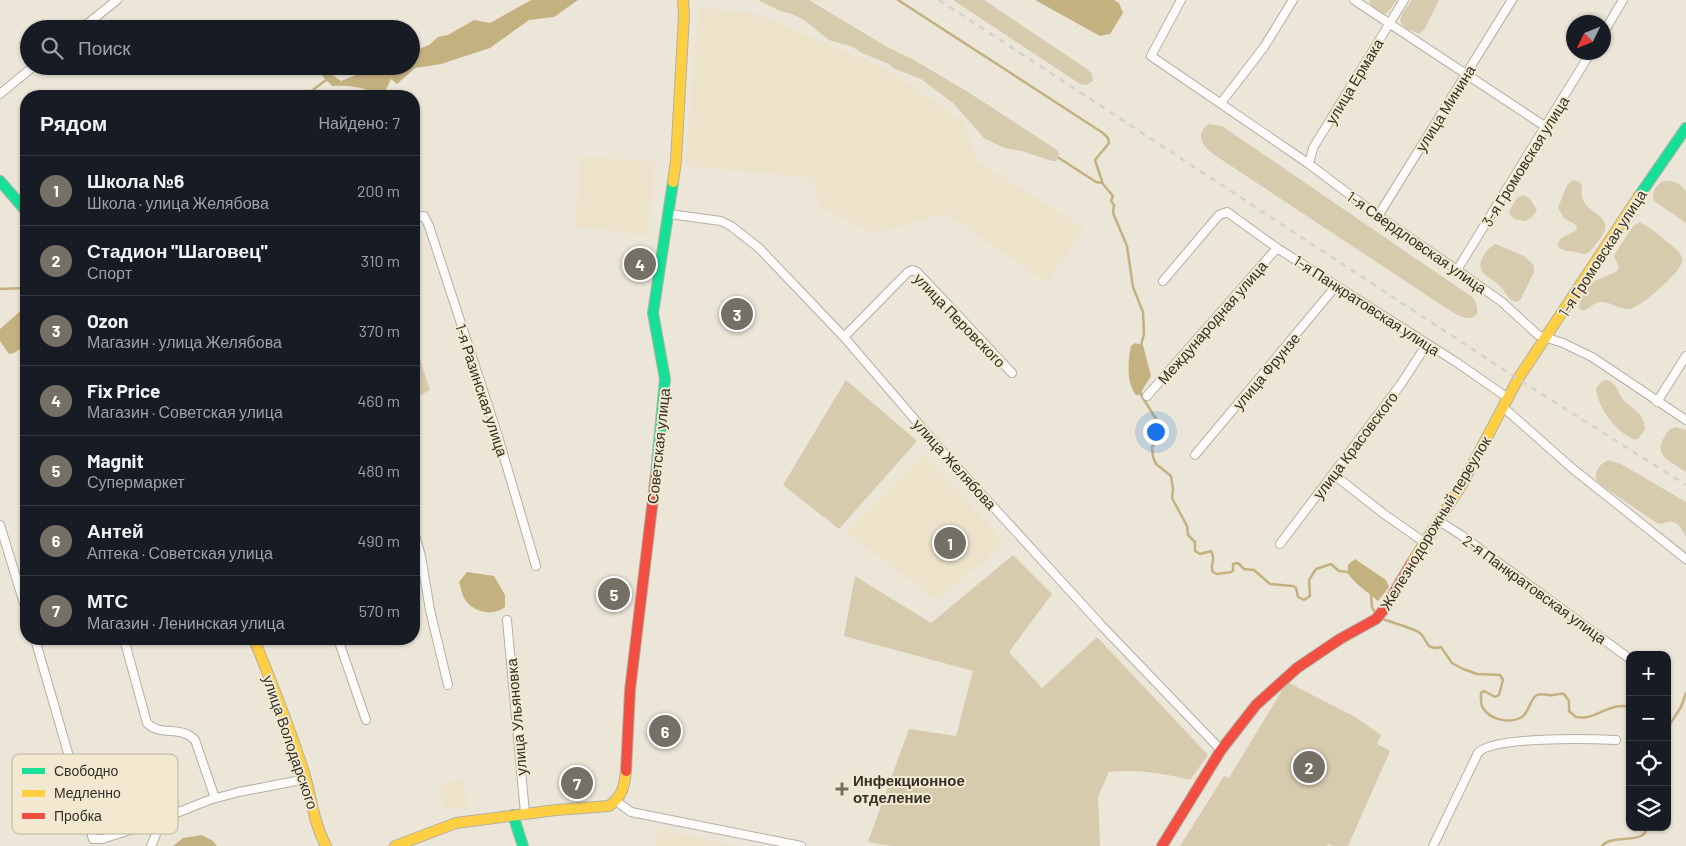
<!DOCTYPE html>
<html lang="ru">
<head>
<meta charset="utf-8">
<style>
  :root { --surface:#171b24; --page:#242831; --text:#f1f3f6; --muted:#9ea1a6; --line:#363941; --accent:#747065 }
  body { margin:0; font-family:Barlow,sans-serif; background:var(--page); color:var(--text) }
  .controls { position:absolute; right:15px; bottom:15px; display:grid; overflow:hidden; border-radius:10px; box-shadow:0 1px 4px #0004 }
  .controls button { width:45px; height:45px; display:grid; place-items:center; padding:0; border:0; border-bottom:1px solid var(--line); background:var(--surface); color:var(--text); font:25px sans-serif }
  .compass { position:absolute; left:1566px; top:15px; width:45px; height:45px; border-radius:50%; background:var(--surface); box-shadow:0 1px 4px #0004; rotate:227deg }
  .you { position:absolute; left:1155px; top:431px; width:18px; height:18px; margin:-12px; border:4px solid #fff; border-radius:50%; background:#1a73e8; box-shadow:0 0 0 8px #1a73e833 }
  .badge { display:grid; place-items:center; width:32px; height:32px; border-radius:50%; background:var(--accent); color:#fff; font-size:16px; font-weight:700 }
  .pin { position:absolute; translate:-50% -50%; border:2px solid #fff; box-shadow:0 1px 5px #0006 }
  .list { margin:0; padding:0; list-style:none }
  h2 { display:flex; justify-content:space-between; align-items:center; height:65px; margin:0; padding:0 20px; font-size:21px }
  h2 small { font-size:16px; font-weight:400; color:var(--muted) }
  .list li { display:grid; grid-template-columns:32px 1fr auto; gap:15px; align-items:center; box-sizing:border-box; height:70px; padding:0 20px; border-top:1px solid var(--line) }
  .list b { display:block; font-size:19px; white-space:nowrap }
  .list p { margin:0; font-size:16px; white-space:nowrap; color:var(--muted) }
  .list em { font-size:16px; font-style:normal; color:var(--muted) }
  .icon { flex:none; width:28px; height:28px; fill:none; stroke:currentColor; stroke-width:2; stroke-linecap:round; stroke-linejoin:round }
  .map { position:relative; flex:none; width:1686px; height:846px; overflow:hidden }
  .search { position:absolute; background:var(--surface); box-shadow:0 1px 4px #0004; left:20px; top:20px; width:400px; height:55px; display:flex; align-items:center; gap:12px; box-sizing:border-box; padding:0 18px; border-radius:28px; color:var(--muted); font-size:19px }
  .panel { position:absolute; background:var(--surface); box-shadow:0 1px 4px #0004; left:20px; top:90px; width:400px; height:555px; border-radius:20px }
  .map>svg:first-child { display:block }
  .built { fill:#ede3cb }
  .green { fill:#d7cbae }
  .water { fill:#c4b180 }
  .lines { fill:none; stroke-linecap:round; stroke-linejoin:round }
  .stream { stroke:#c4b180; stroke-width:2.5 }
  .street-casing { stroke:#b4b0a5; stroke-width:10 }
  .fast-casing { stroke:#b4b0a5; stroke-width:12 }
  .slow-casing { stroke:#b4b0a5; stroke-width:12 }
  .jam-casing { stroke:#b4b0a5; stroke-width:12 }
  .street { stroke:#fcfbf9; stroke-width:8 }
  .fast { stroke:#16e098; stroke-width:10 }
  .slow { stroke:#ffcf43; stroke-width:10 }
  .jam { stroke:#f24e42; stroke-width:10 }
  .rail { stroke:#d4d2ce; stroke-width:2.5; stroke-dasharray:6 6; stroke-linecap:butt }
  .poi-dot { fill:#747065; stroke:#f3e9d0; stroke-width:2 }
  .labels { text-anchor:middle; dominant-baseline:central; stroke-width:4; stroke-linejoin:round; paint-order:stroke }
  .street-label { font-size:15px; fill:#343027; stroke:#f3e9d0 }
  .poi-label { font-size:15px; font-weight:bold; fill:#343027; stroke:#f3e9d0; text-anchor:start }
  .key { fill:#f3e9d0; stroke:#bab29d; stroke-width:1 }
  .key-label { font-size:14px; fill:#343027 }
</style>
</head>
<body>
<div class="map">
<svg width="1686" height="846" viewBox="0 0 1686 846">
  <rect width="100%" height="100%" fill="#ebe6d8"/>
  <path class="built" d="M 699,7 L 754,13 L 887,69 L 963,122 L 978,162 L 1085,228 L 1047,283 L 947,214 L 873,233 L 820,207 L 813,178 L 685,166 Z
    M 581,156 L 655,162 L 648,235 L 575,227 Z
    M 924,454 L 1005,543 L 937,601 L 846,532 Z
    M 463,779 L 468,807 L 444,811 L 439,784 Z
    M 659,829 L 739,846 L 655,846 Z"/>
  <path class="green" d="M 758,0 L 809,0 L 889,48 L 914,60 L 968,92 L 1057,150 C 1060,154 1059,157 1056,161 L 1052,161 L 1022,151 L 1004,148 L 984,138 L 953,103 L 921,79 L 893,68 L 889,64 L 862,53 L 853,47 L 829,40 L 804,20 L 792,14 L 778,10 Z
    M 953,0 L 984,0 L 1087,69 L 1092,74 L 1093,81 L 1087,85 L 1080,84 Z
    M 1370,0 L 1397,0 L 1386,14 C 1378,13 1368,9 1370,0 Z
    M 1412,0 L 1439,0 L 1425,28 L 1420,34 L 1405,28 L 1400,21 L 1402,14 Z
    M 1208,124 L 1222,126 L 1472,297 C 1478,304 1482,319 1467,318 C 1462,318 1457,314 1452,312 L 1213,154 C 1202,144 1195,136 1208,124 Z
    M 1573,180 L 1579,182 L 1582,186 C 1582,190 1581,195 1582,198 C 1590,219 1624,214 1592,249 C 1588,254 1584,255 1579,253 C 1570,250 1563,253 1557,245 L 1561,238 L 1577,230 L 1576,225 L 1564,218 L 1558,208 L 1567,185 Z
    M 1664,181 C 1672,180 1682,184 1686,192 L 1686,223 L 1654,201 C 1651,193 1656,184 1664,181 Z
    M 1524,195 L 1530,199 L 1537,210 L 1532,217 L 1525,221 C 1517,220 1511,219 1509,211 L 1517,198 Z
    M 1640,222 L 1654,231 L 1678,251 C 1681,255 1683,258 1682,262 C 1680,273 1641,307 1630,309 C 1619,310 1610,301 1600,302 C 1592,303 1589,310 1583,311 L 1579,308 C 1580,298 1589,283 1599,279 C 1605,276 1611,275 1617,271 L 1619,267 L 1614,256 L 1616,252 L 1633,226 Z
    M 1496,244 L 1526,257 L 1534,266 L 1534,272 L 1521,299 L 1517,302 L 1511,300 C 1506,296 1504,289 1499,285 C 1493,279 1484,277 1481,269 C 1478,260 1488,247 1496,244 Z
    M 416,354 L 419,356 L 430,390 L 414,399 L 414,355 Z
    M 846,380 L 917,441 L 839,529 L 783,485 Z
    M 1607,380 C 1617,384 1617,390 1622,398 C 1632,411 1643,410 1645,429 L 1639,438 L 1635,440 C 1616,432 1598,409 1596,388 L 1602,381 Z
    M 1675,427 L 1686,430 L 1686,472 C 1665,458 1650,454 1670,429 Z
    M 1609,460 L 1621,464 L 1686,502 L 1686,537 C 1680,524 1675,518 1661,524 L 1655,522 L 1600,484 L 1596,479 C 1595,470 1600,463 1609,460 Z
    M 1013,555 L 1052,594 L 1009,652 L 1042,688 L 1097,637 L 1208,755 L 1190,780 C 1162,773 1137,769 1109,772 L 1098,796 L 1100,846 L 891,846 L 868,842 L 909,729 L 956,736 L 973,671 L 844,636 L 855,576 L 931,623 Z
    M 1287,682 L 1355,717 L 1381,735 L 1377,744 L 1390,751 L 1348,846 L 1333,846 L 1328,844 L 1327,846 L 1180,846 L 1224,776 L 1229,778 Z"/>
  <path class="water" d="M 531,0 L 578,0 L 554,17 L 529,20 L 490,48 L 441,64 L 415,68 L 397,84 L 391,79 L 385,92 L 378,95 C 365,87 347,85 332,86 L 313,66 L 319,66 L 341,81 L 378,66 L 411,66 L 411,52 L 429,45 L 438,37 L 448,35 L 474,20 L 490,23 Z
    M 1035,0 L 1114,0 L 1119,3 L 1123,13 L 1110,34 L 1100,36 Z
    M 26,306 L 26,345 L 14,353 L 9,354 L 0,341 L 0,329 Z
    M 1135,343 L 1143,345 L 1151,376 L 1139,395 L 1136,395 C 1126,384 1128,359 1131,346 Z
    M 1355,559 L 1386,580 L 1389,587 L 1378,601 L 1357,584 L 1348,574 L 1348,565 Z
    M 467,572 L 494,576 L 505,595 L 505,607 C 493,617 474,612 466,601 C 462,596 461,588 459,582 Z
    M 202,835 L 213,841 L 217,846 L 173,846 L 183,838 Z"/>
  <g class="lines">
    <path class="stream" d="M 898,0 L 1103,133 L 1108,138 L 1109,143 L 1095,160 L 1103,184 L 1113,196 L 1111,201 L 1114,205 L 1113,213 L 1127,246 L 1133,287 L 1143,312 L 1144,334 L 1141,345
      M 305,96 L 326,80
      M 1059,158 L 1096,182 L 1102,183
      M 0,289 L 26,288
      M 1141,392 L 1141,395 L 1161,427 C 1162,436 1157,442 1152,447 L 1153,457 L 1156,464 L 1171,476 L 1173,489 L 1172,498 L 1187,526 L 1188,535 L 1195,542 L 1195,551 L 1200,554 L 1211,551 C 1217,560 1209,564 1213,572 L 1217,574 L 1231,572 L 1233,571 L 1233,564 L 1238,563 L 1244,569 L 1254,570 L 1270,584 L 1293,586 L 1296,588 L 1298,597 L 1304,600 L 1310,596 L 1309,580 L 1316,569 L 1331,564 L 1339,571 L 1348,572
      M 1371,595 L 1372,607 L 1375,613
      M 1383,619 C 1390,622 1416,629 1420,633 C 1428,640 1425,651 1441,647 L 1452,663 L 1463,669 L 1477,674 L 1500,675 L 1503,680 L 1499,695 L 1495,697 L 1484,691 L 1481,693 C 1481,698 1480,704 1483,708 C 1490,720 1510,724 1522,717 C 1529,712 1530,699 1537,695 C 1541,693 1545,695 1549,695 C 1554,696 1558,693 1564,694 L 1569,701 L 1569,711 L 1576,717 C 1579,717 1584,718 1588,717 C 1603,713 1613,703 1630,707
      M 1667,734 L 1670,724 L 1681,707 L 1686,693
      M 1602,846 C 1612,833 1645,846 1647,827"/>
    <defs>
      <path id="street" d="M 1181,0 L 1151,56 L 1309,164 L 1378,216 L 1457,270 L 1502,302 L 1538,335 L 1563,343 L 1592,357 L 1686,420
        M 1354,0 L 1546,127
        M 81,29 L 117,0
        M 1604,32 L 1623,0
        M 0,94 L 34,66
        M 1221,103 L 1264,47 L 1293,0
        M 1309,164 L 1313,148 L 1404,0
        M 669,214 L 721,221 L 731,226 L 759,248 L 844,337 L 935,443 L 1102,626 L 1221,750
        M 1378,216 L 1512,0
        M 414,218 L 424,216 L 429,226 L 497,433 L 536,566
        M 1457,270 L 1591,52
        M 1163,281 L 1219,215 L 1227,212 L 1277,248 L 1456,362 L 1508,398
        M 844,337 L 908,272 L 912,270 L 917,272 L 1012,373
        M 1147,396 L 1277,248
        M 1657,402 L 1686,356
        M 1504,408 L 1573,469 L 1686,559
        M 1195,455 L 1336,286
        M 1333,474 L 1384,514 L 1424,542
        M 1439,521 L 1461,535 L 1630,659
        M 0,525 L 26,610
        M 414,532 L 421,556 L 430,610 L 448,685
        M 1280,544 L 1401,384 L 1427,344
        M 507,620 L 525,813
        M 35,639 L 93,839 L 102,839 L 162,820
        M 124,639 L 147,723 C 160,737 181,725 195,740 L 215,798
        M 338,639 L 366,720
        M 616,801 L 631,812 L 801,846
        M 151,846 L 162,820 L 174,814 L 209,800 L 239,792 L 306,779
        M 1433,846 L 1478,753 C 1491,736 1592,739 1616,740"/>
      <path id="fast" d="M 0,181 L 26,211
        M 1639,196 L 1686,128
        M 656,474 L 665,379 L 653,313 L 673,182
        M 513,815 L 523,846"/>
      <path id="slow" d="M 673,182 L 676,161 L 684,15 L 683,0
        M 1411,564 L 1461,486 L 1518,379 L 1639,196
        M 254,639 C 272,684 291,730 305,776 C 312,800 314,824 326,846
        M 395,846 L 456,823 L 556,810 L 609,806 C 623,796 624,787 626,771"/>
      <path id="jam" d="M 626,771 L 630,690 L 656,474
        M 1162,846 L 1221,750 L 1256,705 L 1297,668 L 1340,639 L 1376,619 L 1385,608 L 1411,564"/>
    </defs>
    <use href="#street" class="street-casing"/>
    <use href="#fast" class="fast-casing"/>
    <use href="#slow" class="slow-casing"/>
    <use href="#jam" class="jam-casing"/>
    <use href="#street" class="street"/>
    <use href="#fast" class="fast"/>
    <use href="#slow" class="slow"/>
    <use href="#jam" class="jam"/>
    <path class="rail" d="M 939,0 L 1518,379 L 1686,485"/>
  </g>
  <path class="poi-dot" d="M839.5 781.5h5v5h5v5h-5v5h-5v-5h-5v-5h5z"/>
  <g class="labels">
    <g class="street-label">
      <text transform="translate(1354 81) rotate(-59)">улица Ермака</text>
      <text transform="translate(1445 108) rotate(-58)">улица Минина</text>
      <text transform="translate(1525 161) rotate(-58)">3-я Громовская улица</text>
      <text transform="translate(1417 242) rotate(35)">1-я Свердловская улица</text>
      <text transform="translate(1602 253) rotate(-57)">1-я Громовская улица</text>
      <text transform="translate(1367 305) rotate(33)">1-я Панкратовская улица</text>
      <text transform="translate(960 320) rotate(46)">улица Перовского</text>
      <text transform="translate(1212 322) rotate(-49)">Международная улица</text>
      <text transform="translate(1266 371) rotate(-50)">улица Фрунзе</text>
      <text transform="translate(482 390) rotate(72)">1-я Разинская улица</text>
      <text transform="translate(1355 445) rotate(-53)">улица Красовского</text>
      <text transform="translate(658 446) rotate(-84)">Советская улица</text>
      <text transform="translate(955 464) rotate(48)">улица Желябова</text>
      <text transform="translate(1435 523) rotate(-59)">Железнодорожный переулок</text>
      <text transform="translate(1535 589) rotate(36)">2-я Панкратовская улица</text>
      <text transform="translate(516 717) rotate(-95)">улица Ульяновка</text>
      <text transform="translate(291 742) rotate(71)">улица Володарского</text>
    </g>
    <g class="poi-label">
      <text x="853" y="780">Инфекционное<tspan x="853" dy="17">отделение</tspan></text>
    </g>
  </g>
  <rect x="12" y="754" width="166" height="80" rx="8" class="key"/>
  <rect x="22" y="768" width="23" height="6" fill="#16e098"/>
  <rect x="22" y="790" width="23" height="7" fill="#ffcf43"/>
  <rect x="22" y="813" width="23" height="6" fill="#f24e42"/>
  <g class="key-label">
    <text x="54" y="776">Свободно</text>
    <text x="54" y="798">Медленно</text>
    <text x="54" y="821">Пробка</text>
  </g>
</svg>
<div class="controls">
<button>+</button>
<button>−</button>
<button><svg class="icon" aria-label="locate" viewBox="0 0 24 24"><circle cx="12" cy="12" r="6"/><path d="M12 2v4M12 18v4M2 12h4M18 12h4"/></svg></button>
<button><svg class="icon" aria-label="layers" viewBox="0 0 24 24"><path d="M12 4l9 5-9 5-9-5zM3 14l9 5 9-5"/></svg></button>
</div>
<svg class="compass" viewBox="-18 -18 36 36"><path d="M0-13l5 13h-10z" fill="#e53935"/><path d="M0 13l5-13h-10z" fill="#9ea1a6"/></svg>
<div class="you"></div>
<div class="pin badge" style="left:950px;top:543px">1</div>
<div class="pin badge" style="left:1309px;top:767px">2</div>
<div class="pin badge" style="left:737px;top:314px">3</div>
<div class="pin badge" style="left:640px;top:264px">4</div>
<div class="pin badge" style="left:614px;top:594px">5</div>
<div class="pin badge" style="left:665px;top:731px">6</div>
<div class="pin badge" style="left:577px;top:783px">7</div>
<div class="search"><svg class="icon" aria-label="search" viewBox="0 0 24 24"><circle cx="10" cy="10" r="6"/><path d="M15 15l6 6"/></svg>Поиск</div>
<section class="panel">
<h2>Рядом<small>Найдено: 7</small></h2>
<ul class="list">
<li><span class="badge">1</span><div><b>Школа №6</b><p>Школа · улица Желябова</p></div><em>200 m</em></li>
<li><span class="badge">2</span><div><b>Стадион &quot;Шаговец&quot;</b><p>Спорт</p></div><em>310 m</em></li>
<li><span class="badge">3</span><div><b>Ozon</b><p>Магазин · улица Желябова</p></div><em>370 m</em></li>
<li><span class="badge">4</span><div><b>Fix Price</b><p>Магазин · Советская улица</p></div><em>460 m</em></li>
<li><span class="badge">5</span><div><b>Magnit</b><p>Супермаркет</p></div><em>480 m</em></li>
<li><span class="badge">6</span><div><b>Антей</b><p>Аптека · Советская улица</p></div><em>490 m</em></li>
<li><span class="badge">7</span><div><b>МТС</b><p>Магазин · Ленинская улица</p></div><em>570 m</em></li>
</ul>
</section>
</div>
</body>
</html>
